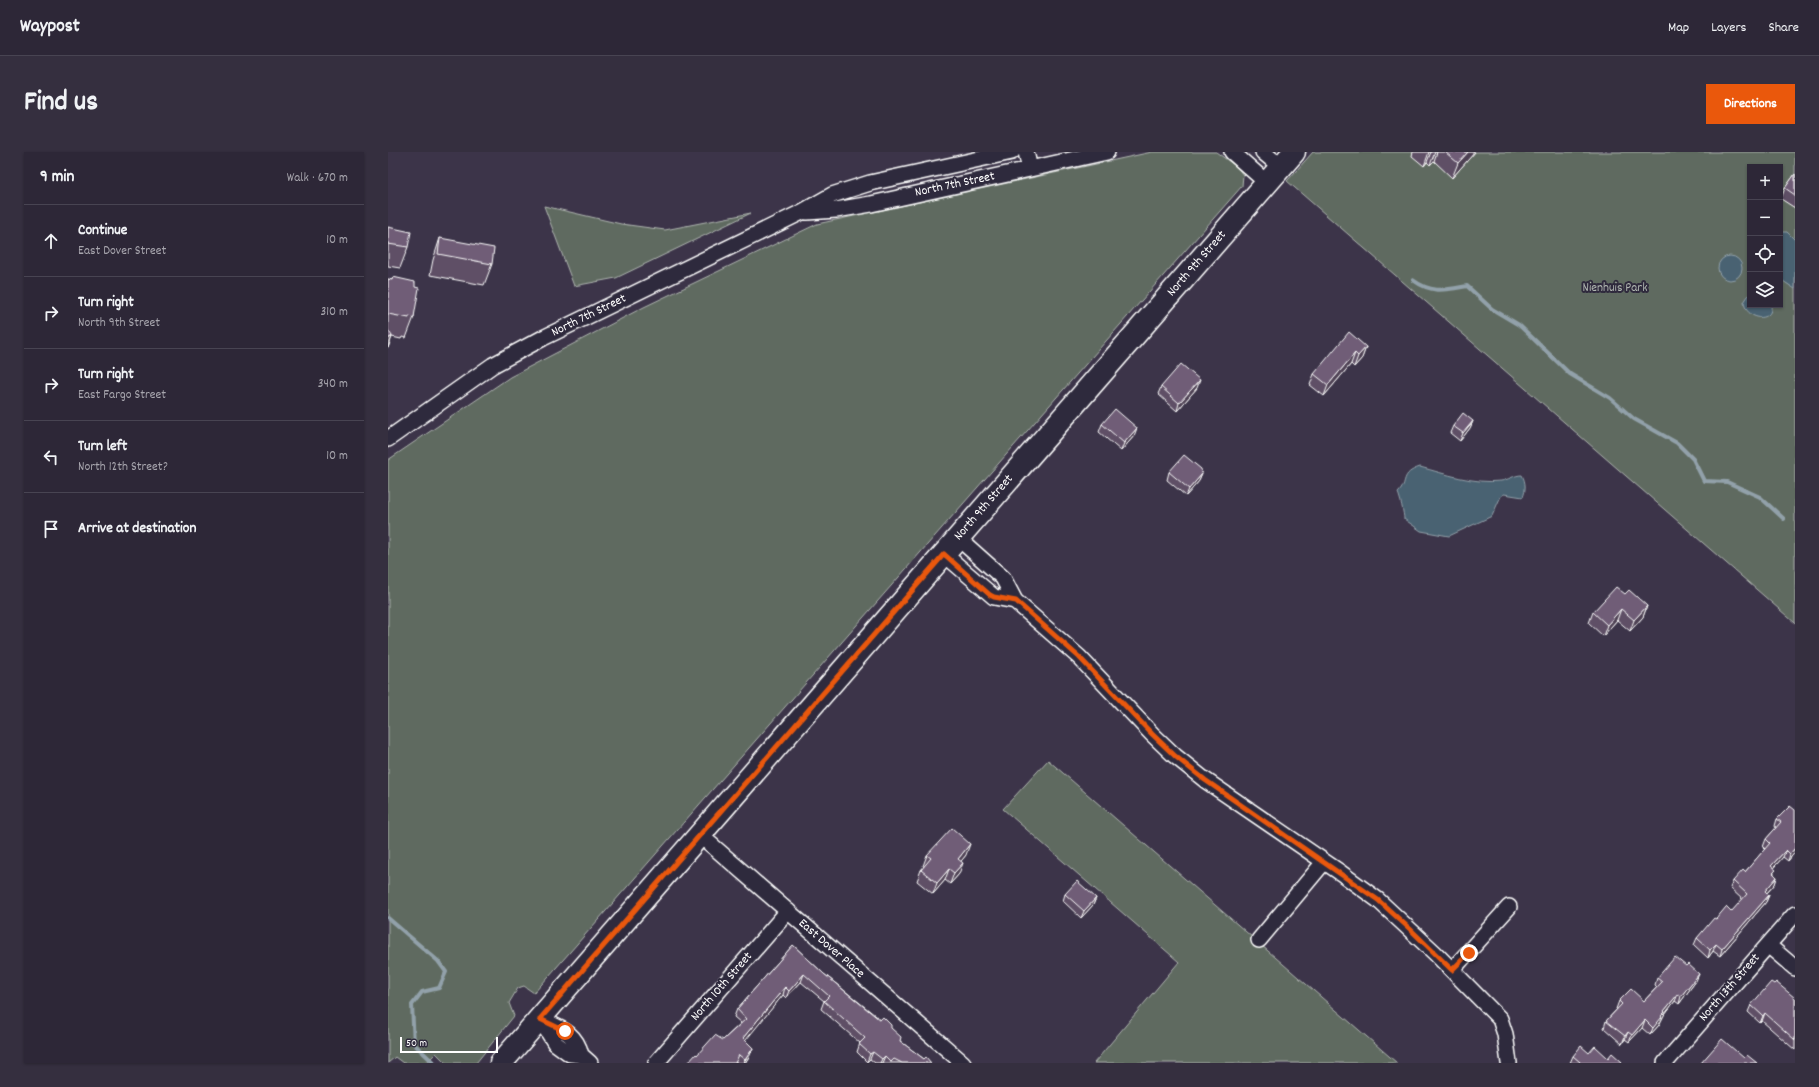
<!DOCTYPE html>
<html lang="en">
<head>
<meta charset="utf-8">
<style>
  :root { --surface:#2d2737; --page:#352f3f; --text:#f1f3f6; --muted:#a7a5ad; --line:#484452; --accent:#ea580c }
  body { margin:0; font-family:Dekko,sans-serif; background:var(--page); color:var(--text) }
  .controls { position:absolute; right:12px; top:12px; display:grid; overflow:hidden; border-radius:0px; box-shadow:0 1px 3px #0004 }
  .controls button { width:36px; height:36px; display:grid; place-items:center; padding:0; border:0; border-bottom:1px solid var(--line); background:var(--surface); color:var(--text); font:20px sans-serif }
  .scale { position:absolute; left:12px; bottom:10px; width:98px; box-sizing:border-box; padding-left:4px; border:2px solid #fff; border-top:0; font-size:11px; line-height:14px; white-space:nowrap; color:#fff; -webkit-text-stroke:3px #2f2a3d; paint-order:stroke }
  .stop { position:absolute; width:12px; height:12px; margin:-9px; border:3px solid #ea580c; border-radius:50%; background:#fff }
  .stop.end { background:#ea580c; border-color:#fff; box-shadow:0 1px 4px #0008 }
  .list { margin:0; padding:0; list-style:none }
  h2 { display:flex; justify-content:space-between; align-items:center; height:52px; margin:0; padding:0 16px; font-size:17px }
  h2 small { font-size:13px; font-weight:400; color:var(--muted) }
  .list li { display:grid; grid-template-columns:26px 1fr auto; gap:12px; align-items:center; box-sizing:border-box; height:72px; padding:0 16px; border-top:1px solid var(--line) }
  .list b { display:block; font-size:15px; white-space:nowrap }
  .list p { margin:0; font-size:13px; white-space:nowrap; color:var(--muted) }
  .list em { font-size:13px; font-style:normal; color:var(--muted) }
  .icon { flex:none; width:22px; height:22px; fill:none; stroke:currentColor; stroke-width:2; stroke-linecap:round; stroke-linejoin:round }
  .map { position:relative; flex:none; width:1407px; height:911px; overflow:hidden; border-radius:0px }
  header { display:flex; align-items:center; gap:24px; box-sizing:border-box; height:56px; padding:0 20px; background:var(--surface); border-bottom:1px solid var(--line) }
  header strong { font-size:19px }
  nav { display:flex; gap:22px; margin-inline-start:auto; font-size:14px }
  .intro { display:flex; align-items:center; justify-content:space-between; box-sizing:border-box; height:96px; padding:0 24px }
  h1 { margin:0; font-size:28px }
  .button { padding:10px 18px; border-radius:0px; background:var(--accent); color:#fff; font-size:14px; font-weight:700 }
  main { display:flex; gap:24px; padding:0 24px }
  aside { flex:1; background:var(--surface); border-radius:0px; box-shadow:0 1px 3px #0004 }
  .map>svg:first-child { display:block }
  .green { fill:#5f6b60; stroke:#afb5b0; fill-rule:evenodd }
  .water { fill:#4a6272; stroke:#92a1aa }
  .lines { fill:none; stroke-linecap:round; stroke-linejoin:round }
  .stream { stroke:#92a1aa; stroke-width:4 }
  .minor-casing { stroke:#fff; stroke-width:18 }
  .secondary-casing { stroke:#fff; stroke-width:25 }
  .minor { stroke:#2f2a3d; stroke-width:15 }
  .secondary { stroke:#2f2a3d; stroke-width:22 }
  .wall { fill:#5f5066; stroke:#fff }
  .shaded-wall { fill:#4e4153; stroke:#fff }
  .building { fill:#6f5d77; stroke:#fff }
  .route { stroke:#ea580c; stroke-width:5 }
  .labels { text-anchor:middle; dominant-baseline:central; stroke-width:4; stroke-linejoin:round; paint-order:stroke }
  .street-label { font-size:13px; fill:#fff; stroke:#2f2a3d }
  .park-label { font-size:13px; fill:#afb5b0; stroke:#2f2a3d }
</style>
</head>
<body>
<header>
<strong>Waypost</strong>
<nav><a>Map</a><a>Layers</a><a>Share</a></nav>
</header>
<div class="intro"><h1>Find us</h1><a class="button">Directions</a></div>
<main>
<aside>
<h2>9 min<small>Walk · 670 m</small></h2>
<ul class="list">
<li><svg class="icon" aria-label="ahead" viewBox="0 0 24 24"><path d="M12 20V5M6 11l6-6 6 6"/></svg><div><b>Continue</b><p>East Dover Street</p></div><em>10 m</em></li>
<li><svg class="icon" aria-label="right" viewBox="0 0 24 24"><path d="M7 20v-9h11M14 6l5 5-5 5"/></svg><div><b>Turn right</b><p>North 9th Street</p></div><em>310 m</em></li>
<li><svg class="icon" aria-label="right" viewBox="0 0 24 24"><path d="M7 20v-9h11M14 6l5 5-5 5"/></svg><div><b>Turn right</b><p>East Fargo Street</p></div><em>340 m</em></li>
<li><svg class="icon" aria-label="left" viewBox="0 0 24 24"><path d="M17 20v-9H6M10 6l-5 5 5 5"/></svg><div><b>Turn left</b><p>North 12th Street?</p></div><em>10 m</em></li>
<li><svg class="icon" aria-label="arrive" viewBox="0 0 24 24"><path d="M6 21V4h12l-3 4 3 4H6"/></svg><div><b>Arrive at destination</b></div></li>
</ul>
</aside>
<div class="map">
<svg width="1407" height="911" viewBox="0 0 1407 911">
  <rect width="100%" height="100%" fill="#3c3449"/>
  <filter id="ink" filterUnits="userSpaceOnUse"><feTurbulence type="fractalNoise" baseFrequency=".025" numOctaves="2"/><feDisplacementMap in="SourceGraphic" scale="8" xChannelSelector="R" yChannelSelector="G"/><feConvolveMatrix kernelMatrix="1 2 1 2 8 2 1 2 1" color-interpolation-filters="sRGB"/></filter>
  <g filter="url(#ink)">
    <path class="green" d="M 764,0 L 828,0 L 849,15 L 855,23 L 854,34 L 146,841 L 136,834 L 130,836 L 121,851 L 126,864 L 88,911 L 58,911 L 48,901 L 38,911 L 15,911 L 7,905 L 0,911 L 0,308 L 122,225 L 256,155 L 429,72 Z
      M 925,0 L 1407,0 L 1407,471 L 899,29 ZM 1362,15 L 1392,15 L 1392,153 L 1362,153 Z
      M 156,54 L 233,72 L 277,78 L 363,61 L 228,126 L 186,134 Z
      M 660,608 L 1009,911 L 706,911 L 791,810 L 615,657 Z"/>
    <path class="water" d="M 1392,80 L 1399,80 L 1407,88 L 1407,137 L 1392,127 Z
      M1330 116a12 12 0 1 1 24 0a12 12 0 1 1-24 0Z
      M 1362,141 L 1362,153 L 1383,153 C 1386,171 1358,169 1356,150 Z
      M 1032,315 C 1058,322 1085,332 1113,329 C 1120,328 1126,323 1134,323 C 1138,330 1138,338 1135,345 L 1116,342 L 1113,344 L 1104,364 L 1061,384 L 1033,379 L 1016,367 C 1016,362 1012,345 1010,341 C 1021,330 1011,322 1032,315 Z"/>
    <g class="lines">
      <path class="stream" d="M 1025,128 C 1044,142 1057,138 1079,134 L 1104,157 L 1131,173 L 1182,222 L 1222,246 L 1246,267 L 1289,291 L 1305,307 L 1316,329 L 1339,330 L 1372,345 L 1396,367
        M 0,766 L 50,809 L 58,820 L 51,836 L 34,840 L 24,853 L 26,892 L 46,911"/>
      <defs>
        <path id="minor" d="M 638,0 L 642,17
          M 844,0 L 879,31
          M 875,0 L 893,15
          M 419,60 L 448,58 L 483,52 L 719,0
          M 0,287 L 105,213 L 155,186 L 414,60 L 444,43 L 482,31 L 624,0
          M 570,386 L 615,426 L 627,449 L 691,505 L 764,582 L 787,604 L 817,628 L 953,721 L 990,748 L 1047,801 L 1112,867 L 1117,882 L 1121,911
          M 556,402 L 606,445 L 627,449
          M 312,683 L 575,911
          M 871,788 L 936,710
          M 1380,793 L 1407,816
          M 1064,818 L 1121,755
          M 152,867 L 167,891 L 182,902 L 193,903 L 202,911
          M 152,867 C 171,876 188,880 193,903
          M 268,911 L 400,759
          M 1277,911 L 1407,762"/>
        <path id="secondary" d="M 113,911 L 906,0"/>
      </defs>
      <use href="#minor" class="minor-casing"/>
      <use href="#secondary" class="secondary-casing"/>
      <use href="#minor" class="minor"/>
      <use href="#secondary" class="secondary"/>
    </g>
    <path class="wall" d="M 1025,0 L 1087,0 L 1064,26 L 1046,9 L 1042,13 L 1039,10 L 1036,14 L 1024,4 Z
      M 1407,22 L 1407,56 L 1393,47 L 1397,36 Z
      M 0,75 L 20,95 L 12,116 L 0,114 Z
      M 52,86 L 104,112 L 96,133 L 42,123 L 45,108 Z
      M 5,125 L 27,135 L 26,165 L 18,186 L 14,185 L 13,187 L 4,185 L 0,196 L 0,127 L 4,128 Z
      M 978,195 L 974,206 L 966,215 L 963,212 L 936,244 L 922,233 L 926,222 Z
      M 773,235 L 809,236 L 789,259 L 770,242 Z
      M 1085,269 L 1082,276 L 1072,289 L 1062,281 L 1065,274 Z
      M 714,272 L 746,284 L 733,299 L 711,280 Z
      M 781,320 L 814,322 L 811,329 L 798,344 L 779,328 Z
      M 1237,442 L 1259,454 L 1255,465 L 1242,479 L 1229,468 L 1215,484 L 1201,471 L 1205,460 Z
      M 1402,654 L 1407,700 L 1400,709 L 1395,705 L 1385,716 L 1386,722 L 1389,725 L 1387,732 L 1379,741 L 1381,743 L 1378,750 L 1332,804 L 1325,799 L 1320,806 L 1306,793 L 1309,786 L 1328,767 L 1343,760 L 1355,748 L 1342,736 L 1345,729 L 1357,720 L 1377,697 L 1375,695 L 1378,687 L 1388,676 L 1387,674 L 1389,667 Z
      M 539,703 L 578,703 L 573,709 L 571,722 L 562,732 L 557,728 L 545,742 L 529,729 L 533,718 L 536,715 L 535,714 Z
      M 677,742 L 708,746 L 705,753 L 693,766 L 675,749 Z
      M 405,793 L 436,822 L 503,876 L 512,889 L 536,907 L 543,911 L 487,911 L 482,907 L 479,910 L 469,900 L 472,891 L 433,857 L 436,849 L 413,830 L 398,846 L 395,843 L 357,888 L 362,903 L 357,911 L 349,911 L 309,903 L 335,888 L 353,871 L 346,865 L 349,857 Z
      M 1269,826 L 1308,829 L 1291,852 L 1287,849 L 1276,863 L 1271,873 L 1262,883 L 1254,876 L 1241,890 L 1237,887 L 1234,892 L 1216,876 L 1218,869 L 1229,857 L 1228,857 L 1231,849 L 1256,849 L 1269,835 L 1267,833 Z
      M 1407,846 L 1407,898 L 1374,869 L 1372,871 L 1360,860 L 1363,853 Z
      M 1201,901 L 1220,906 L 1234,910 L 1233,911 L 1182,911 L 1185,904 Z"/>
    <path class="shaded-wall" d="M 1041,0 L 1043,0 L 1039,10 L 1036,14 Z
      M 1047,0 L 1049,0 L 1046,9 L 1042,13 Z
      M 1080,0 L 1087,0 L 1064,26 L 1070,11 Z
      M 4,184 L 0,196 L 0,187 Z
      M 978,195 L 974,206 L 966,215 L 970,204 Z
      M 967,201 L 963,212 L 936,244 L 940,233 Z
      M 812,228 L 809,236 L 789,259 L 791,251 Z
      M 1085,269 L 1082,276 L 1072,289 L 1075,281 Z
      M 749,276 L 746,284 L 733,299 L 736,291 Z
      M 814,322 L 811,329 L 798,344 L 801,337 Z
      M 1259,454 L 1255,465 L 1242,479 L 1246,468 Z
      M 1233,457 L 1229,468 L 1215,484 L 1219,473 Z
      M 582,692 L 578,703 L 566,718 L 570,707 Z
      M 1407,696 L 1407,700 L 1400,709 L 1402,702 Z
      M 1398,698 L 1395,705 L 1380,722 L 1383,714 Z
      M 575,711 L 571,722 L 562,732 L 566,721 Z
      M 561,717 L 557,728 L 545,742 L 549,731 Z
      M 1389,725 L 1387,732 L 1374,746 L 1377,739 Z
      M 1381,743 L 1378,750 L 1332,804 L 1334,797 Z
      M 708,746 L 705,753 L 693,766 L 696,759 Z
      M 1328,792 L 1325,799 L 1320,806 L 1322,798 Z
      M 416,822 L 413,830 L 398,846 L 401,839 Z
      M 1311,822 L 1308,829 L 1291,852 L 1293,844 Z
      M 397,835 L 395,843 L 353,894 L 355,886 Z
      M 1290,842 L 1287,849 L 1276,863 L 1271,873 L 1262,883 L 1265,876 L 1276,859 Z
      M 1377,861 L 1374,869 L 1372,871 L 1375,864 Z
      M 1257,868 L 1254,876 L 1241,890 L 1244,883 Z
      M 1240,880 L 1237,887 L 1234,892 L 1237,884 Z
      M 365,896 L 362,903 L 357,911 L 356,911 L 357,908 Z
      M 485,900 L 482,907 L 479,910 L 482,902 Z
      M 497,904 L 494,911 L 492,911 L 494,907 Z"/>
    <path class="building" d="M 1057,0 L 1080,0 L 1070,11 Z
      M 1407,22 L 1407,43 L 1397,36 Z
      M 0,75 L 23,80 L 20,95 L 0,92 Z
      M 52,86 L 106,96 L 104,112 L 50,102 Z
      M 5,125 L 27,130 L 27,135 L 31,136 L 26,165 L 21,164 L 21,166 L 0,162 L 0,127 L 4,128 Z
      M 0,178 L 4,184 L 0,187 Z
      M 961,180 L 978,195 L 970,204 L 967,201 L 940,233 L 926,222 Z
      M 793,212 L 812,228 L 791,251 L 773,235 Z
      M 727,257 L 749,276 L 736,291 L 714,272 Z
      M 1075,261 L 1085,269 L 1075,281 L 1065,274 Z
      M 796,303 L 813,317 L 814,322 L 801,337 L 781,320 Z
      M 1228,435 L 1237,442 L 1241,438 L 1259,454 L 1246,468 L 1233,457 L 1219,473 L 1205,460 Z
      M 1402,654 L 1407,658 L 1407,696 L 1402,702 L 1398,698 L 1383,714 L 1388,718 L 1385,721 L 1389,725 L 1377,739 L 1381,743 L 1334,797 L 1328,792 L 1322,798 L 1309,786 L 1326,766 L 1328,767 L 1338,755 L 1343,760 L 1359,742 L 1345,729 L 1355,718 L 1357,720 L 1382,691 L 1378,687 L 1393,670 L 1389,667 Z
      M 564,676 L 582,692 L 570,707 L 575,711 L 566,721 L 561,717 L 549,731 L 533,718 L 543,706 L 539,703 Z
      M 689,729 L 708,746 L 696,759 L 677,742 Z
      M 405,793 L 436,822 L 492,868 L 495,865 L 503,873 L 503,876 L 513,885 L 512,889 L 536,907 L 538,905 L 543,911 L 514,911 L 506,907 L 503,910 L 497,904 L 494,907 L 485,900 L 482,902 L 471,892 L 477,886 L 436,849 L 441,844 L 416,822 L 401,839 L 397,835 L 355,886 L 365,896 L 357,908 L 351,903 L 347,911 L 300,911 L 308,902 L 309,903 L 327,883 L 335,888 L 358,867 L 349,857 Z
      M 1287,805 L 1298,814 L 1300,812 L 1311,822 L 1293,844 L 1290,842 L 1276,859 L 1277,860 L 1273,864 L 1274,865 L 1265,876 L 1257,868 L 1244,883 L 1240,880 L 1237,884 L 1218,869 L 1234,852 L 1231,849 L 1243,837 L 1256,849 L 1274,830 L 1269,826 Z
      M 1383,830 L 1386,832 L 1388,830 L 1407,846 L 1407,888 L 1377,861 L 1375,864 L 1363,853 Z
      M 1334,887 L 1356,906 L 1359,903 L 1369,911 L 1313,911 Z
      M 1193,894 L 1201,901 L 1207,894 L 1220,906 L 1224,901 L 1234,910 L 1233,911 L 1192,911 L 1192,910 L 1185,904 Z"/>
  </g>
  <g class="lines" filter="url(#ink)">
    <path class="route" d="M 177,879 L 152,867 L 556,402 L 602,443 L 606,445 L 628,449 L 691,505 L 764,582 L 787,604 L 817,628 L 990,748 L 1022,777 L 1064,818 L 1081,801"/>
  </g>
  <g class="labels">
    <g class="street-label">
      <text transform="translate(567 33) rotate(-12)">North 7th Street</text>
      <text transform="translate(809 112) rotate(-49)">North 9th Street</text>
      <text transform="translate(201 164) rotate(-26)">North 7th Street</text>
      <text transform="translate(596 356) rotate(-49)">North 9th Street</text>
      <text transform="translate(443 797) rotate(41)">East Dover Place</text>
      <text transform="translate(334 835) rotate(-49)">North 10th Street</text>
      <text transform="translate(1342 836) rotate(-49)">North 13th Street</text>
    </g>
    <g class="park-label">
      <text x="1227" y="136">Nienhuis Park</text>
    </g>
  </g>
</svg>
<div class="controls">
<button>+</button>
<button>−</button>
<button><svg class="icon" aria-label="locate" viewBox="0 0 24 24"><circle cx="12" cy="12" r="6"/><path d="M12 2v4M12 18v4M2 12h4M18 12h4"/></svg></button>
<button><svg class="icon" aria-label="layers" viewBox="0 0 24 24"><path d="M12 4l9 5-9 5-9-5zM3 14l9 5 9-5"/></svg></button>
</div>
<div class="scale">50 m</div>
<div class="stop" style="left:177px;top:879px"></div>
<div class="stop end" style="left:1081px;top:801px"></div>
</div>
</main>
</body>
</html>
